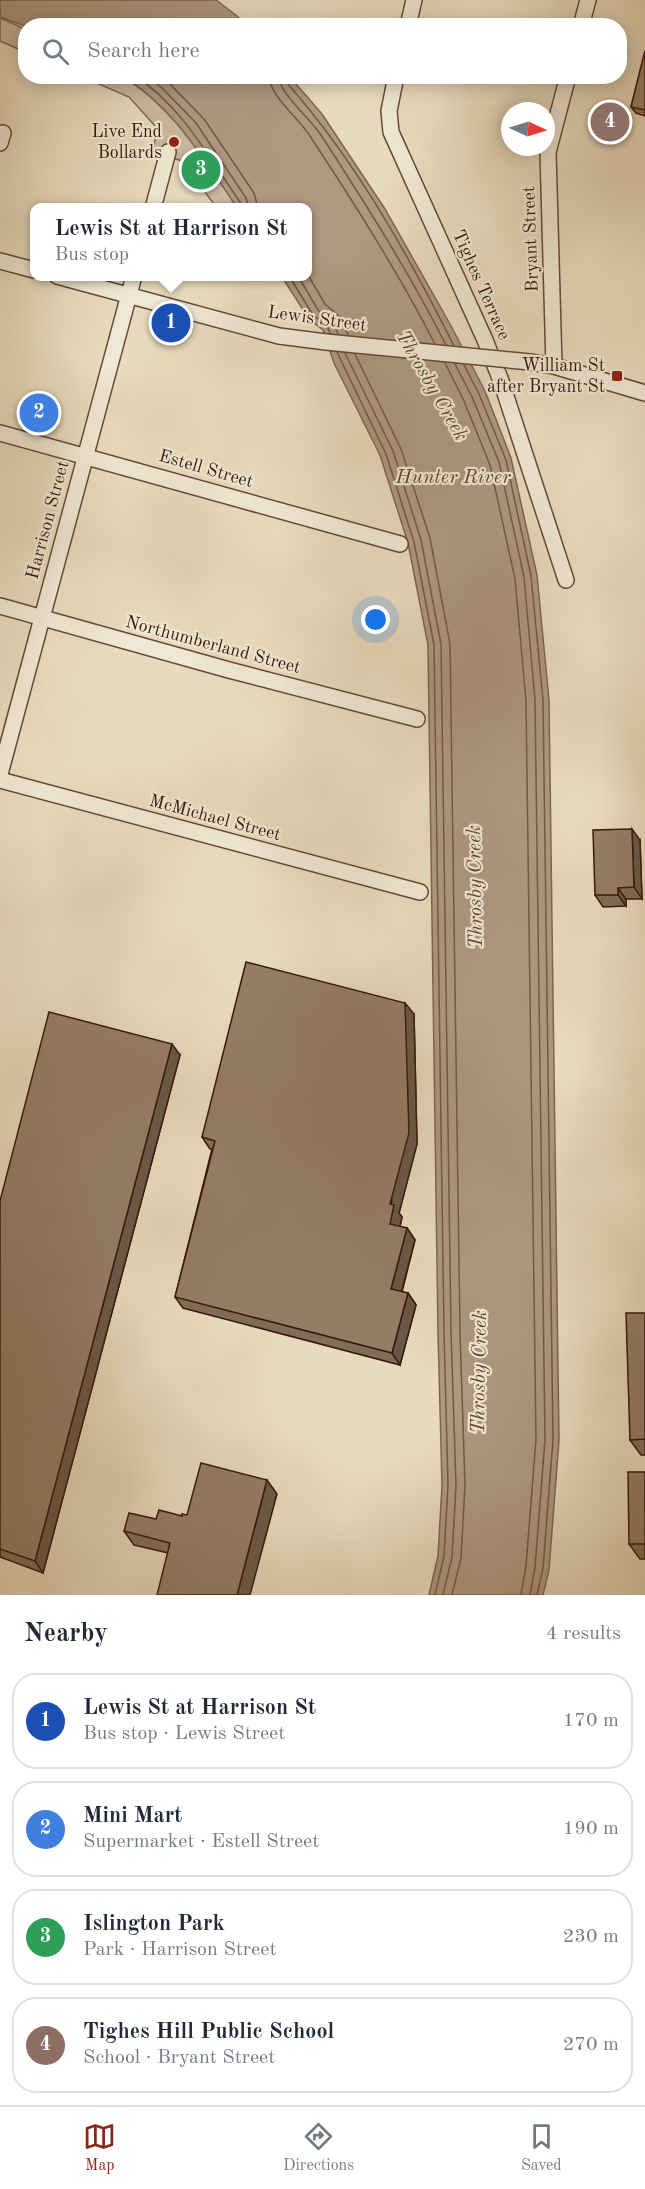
<!DOCTYPE html>
<html lang="en">
<head>
<meta charset="utf-8">
<style>
  :root { --surface:#fff; --page:#f2f2f3; --text:#1f2937; --muted:#747a83; --line:#e0e1e3; --accent:#8f2418 }
  body { margin:0; font-family:"Old Standard TT",serif; background:var(--page); color:var(--text) }
  .compass { position:absolute; left:501px; top:102px; width:54px; height:54px; border-radius:50%; background:var(--surface); box-shadow:0 3px 15px #0003; rotate:94deg }
  .you { position:absolute; left:376px; top:620px; width:21px; height:21px; margin:-15px; border:4px solid #fff; border-radius:50%; background:#1a73e8; box-shadow:0 0 0 9px #1a73e833 }
  .badge { display:grid; place-items:center; width:39px; height:39px; border-radius:50%; background:var(--accent); color:#fff; font-size:20px; font-weight:700 }
  .pin { position:absolute; translate:-50% -50%; border:3px solid #fff; box-shadow:0 2px 6px #0006 }
  .popup { position:absolute; left:30px; top:203px; width:282px; height:78px; box-sizing:border-box; display:grid; place-content:center; border-radius:12px; background:var(--surface); filter:drop-shadow(0 2px 4px #0005); font-size:20px; white-space:nowrap; color:var(--muted) }
  .popup b { font-size:22px; color:var(--text) }
  .popup::after { content:''; position:absolute; left:50%; top:100%; margin-left:-12px; border:12px solid transparent; border-top-color:var(--surface) }
  .list { margin:0; padding:0; list-style:none }
  h2 { display:flex; justify-content:space-between; align-items:center; height:78px; margin:0; padding:0 24px; font-size:26px }
  h2 small { font-size:20px; font-weight:400; color:var(--muted) }
  .list li { display:grid; grid-template-columns:39px 1fr auto; gap:18px; align-items:center; box-sizing:border-box; height:96px; margin:0 12px 12px; padding:0 12px; border:2px solid var(--line); border-radius:24px }
  .list b { display:block; font-size:22px; white-space:nowrap }
  .list p { margin:0; font-size:20px; white-space:nowrap; color:var(--muted) }
  .list em { font-size:20px; font-style:normal; color:var(--muted) }
  .icon { flex:none; width:33px; height:33px; fill:none; stroke:currentColor; stroke-width:2; stroke-linecap:round; stroke-linejoin:round }
  .map { position:relative; flex:none; width:645px; height:1595px; overflow:hidden }
  .search { position:absolute; background:var(--surface); box-shadow:0 3px 15px #0003; left:18px; right:18px; top:18px; height:66px; display:flex; align-items:center; gap:15px; box-sizing:border-box; padding:0 21px; border-radius:24px; color:var(--muted); font-size:22px }
  .sheet { height:510px; background:var(--surface) }
  nav { display:flex; justify-content:space-around; align-items:center; box-sizing:border-box; height:84px; border-top:2px solid var(--line); background:var(--surface); font-size:16px; color:var(--muted) }
  nav a { display:grid; justify-items:center; gap:3px }
  nav .on { color:var(--accent) }
  .map>svg:first-child { display:block }
  .green { fill:#caba9f; stroke:#826854; stroke-width:1.5 }
  .water { fill:#ad9880; stroke:#7f6451; stroke-width:1.5 }
  .lines { fill:none; stroke-linecap:round; stroke-linejoin:round }
  .shore { stroke:#745845; stroke-width:1.5 }
  .minor-casing { stroke:#664837; stroke-width:18 }
  .minor { stroke:#f0e8d4; stroke-width:15 }
  .minor-bridge-casing { stroke:#664837; stroke-width:18; stroke-linecap:butt }
  .minor-bridge { stroke:#f0e8d4; stroke-width:15 }
  .wall { fill:#7f6c59; stroke:#3a170a; stroke-width:1.5 }
  .shaded-wall { fill:#685848; stroke:#3a170a; stroke-width:1.5 }
  .building { fill:#947d67; stroke:#3a170a; stroke-width:1.5 }
  .poi-dot { fill:#8f2418; stroke:#f0e8d4; stroke-width:2 }
  .labels { text-anchor:middle; dominant-baseline:central; stroke-width:4.5; stroke-linejoin:round; paint-order:stroke }
  .poi-label { font-size:18px; fill:#3a170a; stroke:#f0e8d4; text-anchor:end }
  .street-label { font-size:18px; fill:#3a170a; stroke:#f0e8d4 }
  .water-label { font-size:20px; font-style:italic; fill:#624433; stroke:#f0e8d4 }
</style>
</head>
<body>
<div class="map">
<svg width="645" height="1595" viewBox="0 0 645 1595">
  <rect width="100%" height="100%" fill="#e8dbbd"/>
  <filter id="stains"><feTurbulence type="fractalNoise" baseFrequency=".00333" numOctaves="4"/><feColorMatrix values="0 0 0 0 .2 0 0 0 0 .09 0 0 0 0 .02 0 0 0 .5 -.17"/></filter>
  <radialGradient id="worn" r=".72"><stop offset=".6" stop-color="#630" stop-opacity="0"/><stop offset="1" stop-color="#630" stop-opacity=".3"/></radialGradient>
  <path class="green" d="M 0,18 L 25,29 L 25,52 L 0,41 Z
    M 83,77 L 123,77 L 162,103 L 201,146 L 200,154 L 220,179 L 236,207 L 216,207 L 182,161 L 153,152 L 157,128 L 129,97 Z"/>
  <path class="water" d="M 0,0 L 216,0 L 237,16 L 245,25 L 25,26 L 0,17 Z
    M 124,77 L 290,77 L 322,114 L 385,209 L 450,324 L 485,391 L 511,458 L 537,575 L 549,700 L 559,1440 L 549,1570 L 543,1595 L 429,1595 L 438,1556 L 442,1485 L 438,1332 L 428,645 L 408,543 L 380,455 L 334,363 L 323,330 L 309,319 L 282,277 L 308,276 L 308,208 L 237,207 C 203,159 175,109 124,77 Z"/>
  <g class="lines">
    <path class="shore" d="M 135,76 C 182,106 209,158 240,202 L 241,208
      M 148,76 L 163,89 L 196,123 L 246,198 L 249,208
      M 162,76 L 204,119 L 254,193 L 258,208
      M 269,76 C 270,97 299,118 310,136 C 354,203 398,272 435,344
      M 278,76 C 279,92 311,120 321,135 C 365,203 409,272 446,345
      M 286,76 L 287,83 C 355,160 408,254 454,346
      M 308,275 L 325,304 L 341,318 L 348,335
      M 289,276 L 313,315 L 327,326 L 330,333
      M 298,276 L 318,310 L 334,323 L 338,334
      M 337,352 L 386,454 L 414,542 L 434,645 L 444,1332 L 448,1485 L 444,1556 L 435,1595
      M 345,353 L 393,451 L 421,540 L 441,644 L 451,1332 L 456,1485 L 452,1557 L 443,1595
      M 355,354 L 401,449 L 430,538 L 450,644 L 460,1332 L 465,1485 L 461,1558 L 452,1595
      M 445,363 L 464,401 L 490,465 L 515,579 L 526,701 L 536,1439 L 526,1566 L 521,1595
      M 455,364 L 472,397 L 499,462 L 524,577 L 535,700 L 545,1440 L 535,1567 L 530,1595
      M 464,365 L 479,394 L 506,460 L 531,576 L 543,700 L 553,1440 L 543,1568 L 537,1595"/>
    <defs>
      <path id="minor" d="M 408,26 L 414,0
        M 581,26 L 588,0
        M 396,76 L 389,111 L 391,132 L 485,340 L 501,381 L 566,580
        M 0,143 L 3,133
        M 153,208 L 168,152
        M 0,261 L 34,270
        M 57,276 L 279,336 L 326,342
        M 530,362 L 554,366 L 645,393
        M 554,366 L 548,152 L 568,76
        M 0,433 L 400,544
        M 0,606 L 229,670 L 417,719
        M 0,774 L 134,276
        M 0,780 L 420,892"/>
    </defs>
    <use href="#minor" class="minor-casing"/>
    <use href="#minor" class="minor"/>
    <defs>
      <path id="minor-bridge" d="M 326,342 L 530,362"/>
    </defs>
    <use href="#minor-bridge" class="minor-bridge-casing"/>
    <use href="#minor-bridge" class="minor-bridge"/>
  </g>
  <path class="wall" d="M 645,51 L 645,116 L 636,113 L 631,107 Z
    M 640,840 L 642,899 L 626,899 L 626,906 L 603,907 L 595,895 Z
    M 414,1014 L 417,1144 L 399,1213 L 402,1217 L 400,1227 L 407,1228 L 415,1240 L 402,1292 L 408,1293 L 416,1305 L 400,1365 L 183,1308 L 175,1297 L 212,1149 L 210,1149 L 202,1137 Z
    M 180,1055 L 43,1573 L 0,1557 L 0,1201 Z
    M 645,1313 L 645,1455 L 641,1455 L 630,1440 Z
    M 645,1472 L 645,1559 L 640,1559 L 629,1544 Z
    M 277,1494 L 168,1553 L 134,1545 L 124,1531 L 156,1519 L 182,1516 Z"/>
  <path class="shaded-wall" d="M 632,829 L 640,840 L 642,899 L 634,887 Z
    M 618,888 L 626,899 L 626,906 L 618,895 Z
    M 405,1003 L 414,1014 L 417,1144 L 399,1213 L 402,1217 L 398,1235 L 390,1224 Z
    M 172,1044 L 180,1055 L 43,1573 L 35,1561 Z
    M 407,1228 L 415,1240 L 399,1301 L 391,1289 Z
    M 408,1293 L 416,1305 L 400,1365 L 392,1353 Z
    M 267,1480 L 277,1494 L 250,1595 L 237,1595 Z"/>
  <path class="building" d="M 645,51 L 645,110 L 631,107 Z
    M 632,829 L 634,887 L 618,888 L 618,895 L 595,895 L 593,830 Z
    M 246,962 L 405,1003 L 409,1133 L 390,1204 L 394,1205 L 390,1224 L 407,1228 L 391,1289 L 408,1293 L 392,1353 L 175,1297 L 215,1141 L 202,1137 Z
    M 49,1012 L 172,1044 L 35,1561 L 0,1549 L 0,1201 Z
    M 626,1313 L 645,1313 L 645,1439 L 630,1440 Z
    M 201,1463 L 267,1480 L 237,1595 L 157,1595 L 170,1543 L 124,1531 L 129,1513 L 156,1519 L 159,1510 L 182,1516 L 182,1514 L 187,1515 Z
    M 628,1472 L 645,1472 L 645,1544 L 629,1544 Z"/>
  <g class="poi-dot">
    <circle cx="174" cy="142" r="6"/>
    <rect x="611" y="370" width="12" height="12" rx="3"/>
  </g>
  <g class="labels">
    <g class="poi-label">
      <text x="162" y="132">Live End<tspan x="162" dy="21">Bollards</tspan></text>
      <text x="605" y="366">William St<tspan x="605" dy="21">after Bryant St</tspan></text>
    </g>
    <g class="street-label">
      <text transform="translate(531 239) rotate(-92)">Bryant Street</text>
      <text transform="translate(481 285) rotate(66)">Tighes Terrace</text>
      <text transform="translate(317 319) rotate(8)">Lewis Street</text>
      <text transform="translate(206 469) rotate(16)">Estell Street</text>
      <text transform="translate(48 520) rotate(-75)">Harrison Street</text>
      <text transform="translate(213 645) rotate(15)">Northumberland Street</text>
      <text transform="translate(215 818) rotate(15)">McMichael Street</text>
    </g>
    <g class="water-label">
      <text transform="translate(431 386) rotate(60)">Throsby Creek</text>
      <text x="453" y="478">Hunter River</text>
      <text transform="translate(476 887) rotate(-91)">Throsby Creek</text>
      <text transform="translate(480 1372) rotate(-89)">Throsby Creek</text>
    </g>
  </g>
  <rect width="100%" height="100%" filter="url(#stains)"/>
  <rect width="100%" height="100%" fill="url(#worn)"/>
</svg>
<svg class="compass" viewBox="-18 -18 36 36"><path d="M0-13l5 13h-10z" fill="#e53935"/><path d="M0 13l5-13h-10z" fill="#747a83"/></svg>
<div class="you"></div>
<div class="pin badge" style="left:171px;top:323px;background:#1a4fb4">1</div>
<div class="popup"><b>Lewis St at Harrison St</b>Bus stop</div>
<div class="pin badge" style="left:39px;top:413px;background:#3f7fe0">2</div>
<div class="pin badge" style="left:201px;top:170px;background:#2e9e5b">3</div>
<div class="pin badge" style="left:610px;top:122px;background:#8d6e63">4</div>
<div class="search"><svg class="icon" aria-label="search" viewBox="0 0 24 24"><circle cx="10" cy="10" r="6"/><path d="M15 15l6 6"/></svg>Search here</div>
</div>
<section class="sheet">
<h2>Nearby<small>4 results</small></h2>
<ul class="list">
<li><span class="badge" style="background:#1a4fb4">1</span><div><b>Lewis St at Harrison St</b><p>Bus stop · Lewis Street</p></div><em>170 m</em></li>
<li><span class="badge" style="background:#3f7fe0">2</span><div><b>Mini Mart</b><p>Supermarket · Estell Street</p></div><em>190 m</em></li>
<li><span class="badge" style="background:#2e9e5b">3</span><div><b>Islington Park</b><p>Park · Harrison Street</p></div><em>230 m</em></li>
<li><span class="badge" style="background:#8d6e63">4</span><div><b>Tighes Hill Public School</b><p>School · Bryant Street</p></div><em>270 m</em></li>
</ul>
</section>
<nav>
<a class="on"><svg class="icon" aria-label="map" viewBox="0 0 24 24"><path d="M3 6l6-2 6 2 6-2v14l-6 2-6-2-6 2zM9 4v14M15 6v14"/></svg>Map</a>
<a><svg class="icon" aria-label="directions" viewBox="0 0 24 24"><path d="M12 3l9 9-9 9-9-9zM9 14v-3h6M13 9l2 2-2 2"/></svg>Directions</a>
<a><svg class="icon" aria-label="saved" viewBox="0 0 24 24"><path d="M7 4h10v16l-5-4-5 4z"/></svg>Saved</a>
</nav>
</body>
</html>
